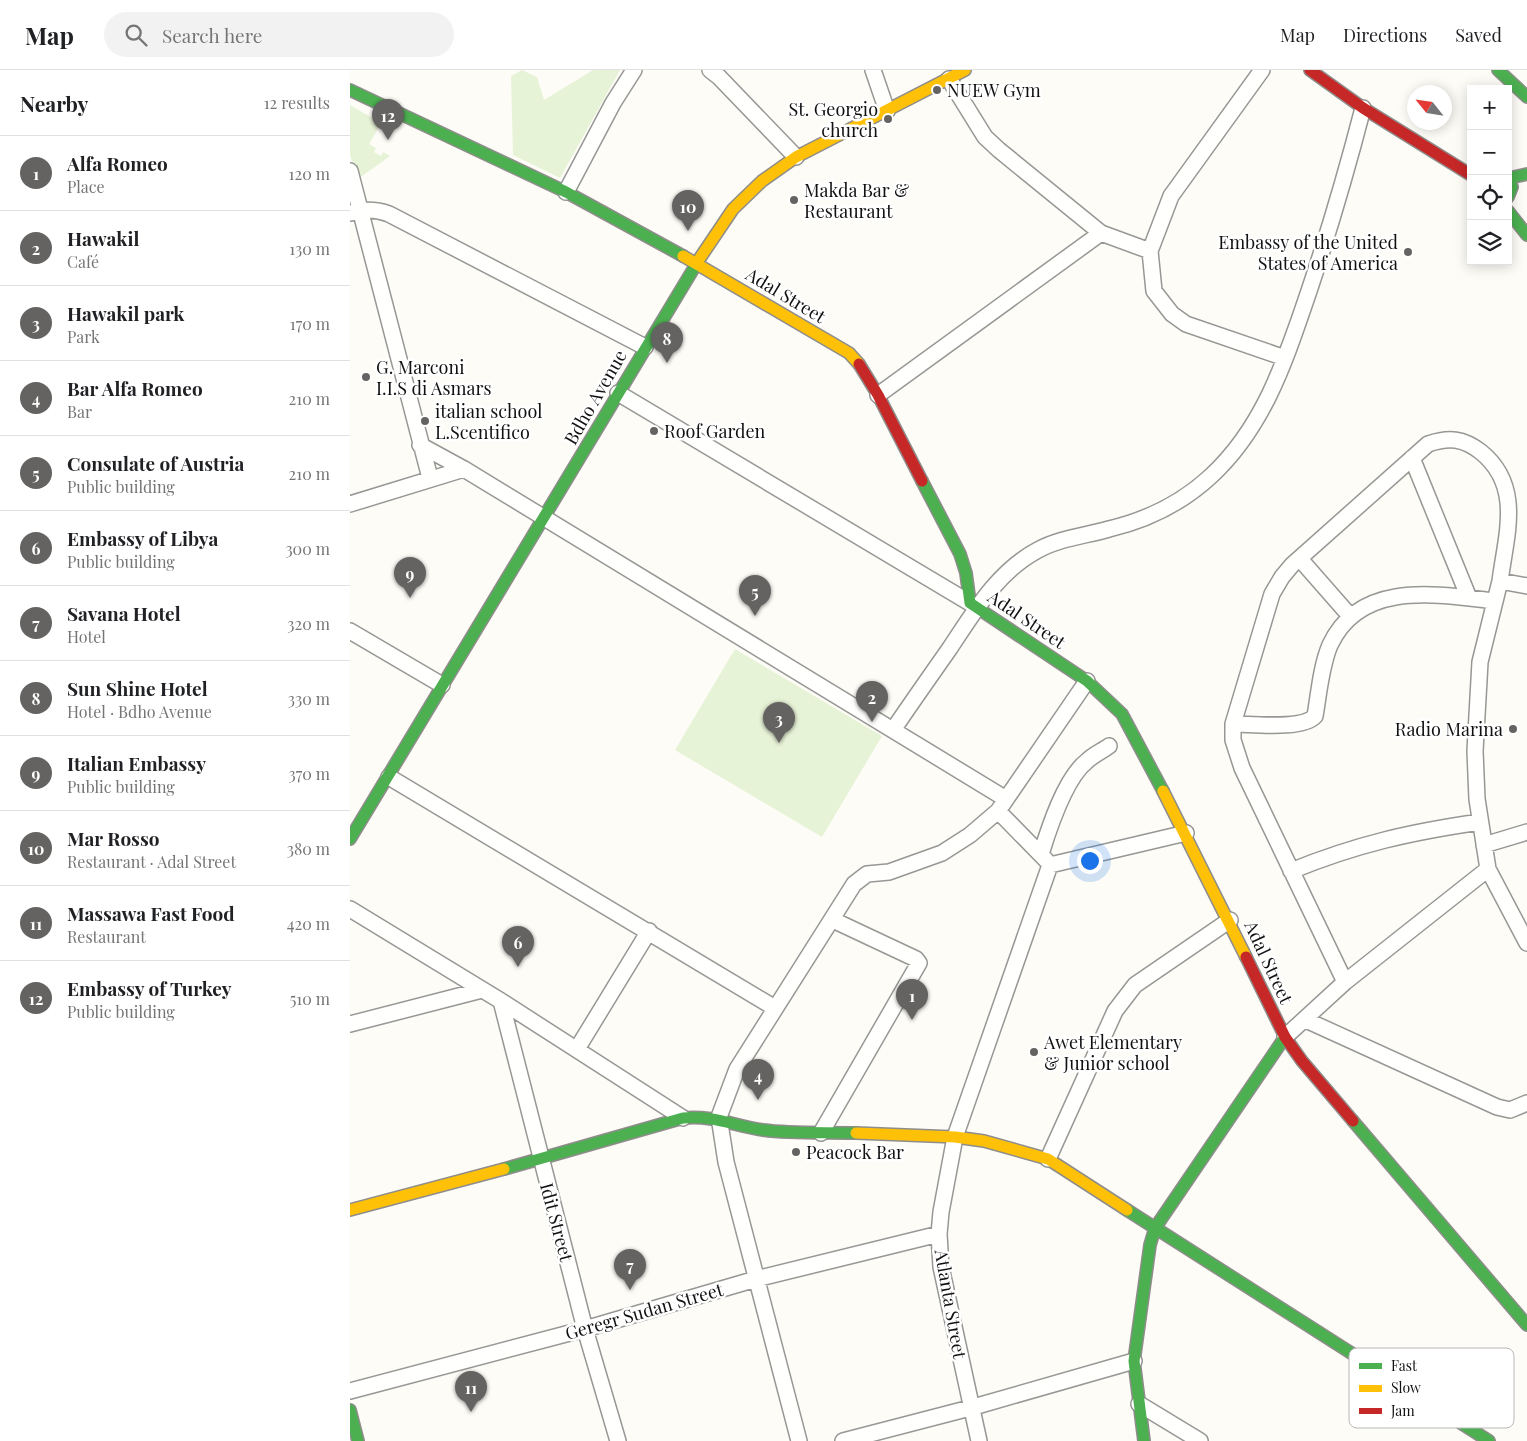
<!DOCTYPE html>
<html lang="en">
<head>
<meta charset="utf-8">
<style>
  :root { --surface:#fff; --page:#f2f2f2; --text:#202124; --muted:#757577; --line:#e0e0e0; --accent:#646362 }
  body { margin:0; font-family:"Playfair Display",serif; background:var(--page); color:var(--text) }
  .controls { position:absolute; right:15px; top:15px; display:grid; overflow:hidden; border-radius:0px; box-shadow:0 2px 12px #0003 }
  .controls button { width:45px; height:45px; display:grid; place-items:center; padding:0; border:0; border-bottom:1px solid var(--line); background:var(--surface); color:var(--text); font:25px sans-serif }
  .compass { position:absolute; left:1057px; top:15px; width:45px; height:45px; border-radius:50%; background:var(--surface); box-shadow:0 2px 12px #0003; rotate:300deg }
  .you { position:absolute; left:739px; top:790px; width:18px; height:18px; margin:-12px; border:4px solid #fff; border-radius:50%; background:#1a73e8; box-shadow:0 0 0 8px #1a73e833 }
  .badge { display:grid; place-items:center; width:32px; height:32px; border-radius:50%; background:var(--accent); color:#fff; font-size:16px; font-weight:700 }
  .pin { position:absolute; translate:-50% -41px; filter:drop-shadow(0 1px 2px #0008) }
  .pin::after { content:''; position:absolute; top:26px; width:18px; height:15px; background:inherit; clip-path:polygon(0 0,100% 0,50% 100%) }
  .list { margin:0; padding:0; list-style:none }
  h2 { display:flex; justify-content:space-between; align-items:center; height:65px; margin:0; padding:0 20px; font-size:21px }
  h2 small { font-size:16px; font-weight:400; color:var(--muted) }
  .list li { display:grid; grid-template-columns:32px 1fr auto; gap:15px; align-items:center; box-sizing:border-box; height:75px; padding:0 20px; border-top:1px solid var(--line) }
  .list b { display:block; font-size:19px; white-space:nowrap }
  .list p { margin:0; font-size:16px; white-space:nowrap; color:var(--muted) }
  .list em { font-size:16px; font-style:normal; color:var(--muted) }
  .icon { flex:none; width:28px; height:28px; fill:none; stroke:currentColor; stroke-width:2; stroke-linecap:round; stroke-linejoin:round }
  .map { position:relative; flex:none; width:1177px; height:1371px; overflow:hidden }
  header { display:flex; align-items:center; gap:30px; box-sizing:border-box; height:70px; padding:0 25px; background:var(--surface); border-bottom:1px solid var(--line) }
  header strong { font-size:24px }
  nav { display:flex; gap:28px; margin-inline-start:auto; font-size:18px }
  .search { width:350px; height:45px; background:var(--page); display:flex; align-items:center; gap:12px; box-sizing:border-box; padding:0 18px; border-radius:28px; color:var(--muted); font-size:19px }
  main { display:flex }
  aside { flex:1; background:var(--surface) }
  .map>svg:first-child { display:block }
  .green { fill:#e7f3d7 }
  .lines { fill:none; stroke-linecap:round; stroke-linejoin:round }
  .street-casing { stroke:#979795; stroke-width:18 }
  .fast-casing { stroke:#8e8d8b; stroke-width:14 }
  .slow-casing { stroke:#8e8d8b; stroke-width:14 }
  .jam-casing { stroke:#8e8d8b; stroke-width:14 }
  .street { stroke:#fffffe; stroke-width:15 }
  .fast { stroke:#4caf50; stroke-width:11 }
  .slow { stroke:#ffc107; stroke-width:11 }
  .jam { stroke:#c62828; stroke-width:11 }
  .poi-dot { fill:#646362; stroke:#fff; stroke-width:2 }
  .labels { text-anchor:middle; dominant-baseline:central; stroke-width:5; stroke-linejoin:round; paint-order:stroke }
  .poi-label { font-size:18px; fill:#111; stroke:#fff; text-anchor:start }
  .street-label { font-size:18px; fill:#111; stroke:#fff }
  .key { fill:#fff; stroke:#b8b8b8; stroke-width:1 }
  .key-label { font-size:14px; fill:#111 }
</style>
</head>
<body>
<header>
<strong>Map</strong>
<div class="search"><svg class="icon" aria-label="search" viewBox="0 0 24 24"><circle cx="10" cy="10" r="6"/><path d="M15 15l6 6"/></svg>Search here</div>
<nav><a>Map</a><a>Directions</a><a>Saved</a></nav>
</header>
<main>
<aside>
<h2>Nearby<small>12 results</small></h2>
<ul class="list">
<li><span class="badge">1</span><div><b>Alfa Romeo</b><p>Place</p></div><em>120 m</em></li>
<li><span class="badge">2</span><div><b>Hawakil</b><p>Café</p></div><em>130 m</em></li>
<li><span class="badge">3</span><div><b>Hawakil park</b><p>Park</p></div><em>170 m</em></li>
<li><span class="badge">4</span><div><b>Bar Alfa Romeo</b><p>Bar</p></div><em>210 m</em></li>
<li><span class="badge">5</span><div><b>Consulate of Austria</b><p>Public building</p></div><em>210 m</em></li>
<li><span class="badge">6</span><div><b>Embassy of Libya</b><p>Public building</p></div><em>300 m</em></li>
<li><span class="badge">7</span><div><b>Savana Hotel</b><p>Hotel</p></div><em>320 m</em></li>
<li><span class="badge">8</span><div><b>Sun Shine Hotel</b><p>Hotel · Bdho Avenue</p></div><em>330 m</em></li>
<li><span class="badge">9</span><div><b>Italian Embassy</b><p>Public building</p></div><em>370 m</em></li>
<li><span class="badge">10</span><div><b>Mar Rosso</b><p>Restaurant · Adal Street</p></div><em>380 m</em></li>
<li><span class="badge">11</span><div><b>Massawa Fast Food</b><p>Restaurant</p></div><em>420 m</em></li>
<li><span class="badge">12</span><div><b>Embassy of Turkey</b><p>Public building</p></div><em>510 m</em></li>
</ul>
</aside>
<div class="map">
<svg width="1177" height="1371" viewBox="0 0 1177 1371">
  <rect width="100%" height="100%" fill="#fdfcf7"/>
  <path class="green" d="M 172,0 L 187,7 L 194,30 L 243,0 L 270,0 L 210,108 L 163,85 L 161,6 Z
    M 0,35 L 31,53 L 19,74 L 26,78 L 24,82 L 31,86 L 33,82 L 40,86 L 8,109 L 0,85 Z
    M 385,579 L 532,666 L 472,767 L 325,680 Z"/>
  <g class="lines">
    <defs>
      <path id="street" d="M 360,0 L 369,7 L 446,87
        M 523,0 L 537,41
        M 912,0 L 821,126 L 800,181 L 804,221 L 822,244 L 836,254 L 935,288
        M 599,9 L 635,67 L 649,80 L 751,163 L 800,181
        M 0,101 L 80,408
        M 216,122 L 263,33 L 284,0
        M 0,143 C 14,139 25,139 39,144 L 295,277
        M 268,323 L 620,533
        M 528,325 L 751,163
        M 70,375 L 114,399 L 656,729
        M 1062,388 L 1119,528
        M 0,434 L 114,399
        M 950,489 L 1000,546
        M 1177,516 L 1150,511 L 1130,592 L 1125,681 L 1127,729 L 1138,799 L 1177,873
        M 0,561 L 92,615
        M 883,654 C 902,654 953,660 965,646 C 969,623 971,596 980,575 C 1010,510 1086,524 1144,531
        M 543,660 C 562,632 581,605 600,578 C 624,542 648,501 688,480 C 710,468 735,466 759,459 C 797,450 833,432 861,406 C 915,356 936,288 959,221 C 979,161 997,100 1013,38
        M 39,707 L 425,938
        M 648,741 L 696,790
        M 1134,775 L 1177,762
        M 691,784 C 699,758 715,708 737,691 C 743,685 752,681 759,676
        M 941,801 C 1007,774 1061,762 1130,752
        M 0,839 L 151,931 L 333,1048
        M 995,912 L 892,698 L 883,670 L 883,654 L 922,524 L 932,507 L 942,495 L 1078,374 C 1099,367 1113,368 1131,382 C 1173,416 1156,465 1150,511
        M 151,931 L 235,1259 L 268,1371
        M 956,950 L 1147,1037 L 1160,1040 L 1177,1033
        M 0,954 L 132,920
        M 935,967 L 995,912 L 1138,799
        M 227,979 L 299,861
        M 471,1063 L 569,893 L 566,889 L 483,850
        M 698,1089 L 765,941 L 785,915 L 880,850
        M 0,1321 L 235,1259 L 406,1209 L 589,1164
        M 789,1334 L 850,1371
        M 449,1371 L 376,1092 L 369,1047 L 387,999 L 504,814 L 517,804 L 539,802 L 592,783 L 620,765 L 648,741 L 737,611
        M 493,1371 L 620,1338 L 784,1291
        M 629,1371 L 591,1197 L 589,1164 L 591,1142 L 605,1067 L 700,795 L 836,763"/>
      <path id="fast" d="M 1148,0 L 1177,27
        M 0,20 L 216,122 L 333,186
        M 1158,107 L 1162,117 L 1158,127
        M 1159,108 L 1177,104
        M 1158,141 L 1177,165
        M 572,411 L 610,484 L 616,503 L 620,533 L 737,611 L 772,644 L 813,721
        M 0,769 L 350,188
        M 1003,1051 L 1177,1255
        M 154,1099 L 333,1048 C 364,1045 384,1056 413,1060 C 443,1064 476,1062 506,1063
        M 777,1140 L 1139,1371
        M 0,1340 L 8,1371
        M 794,1371 L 784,1291 L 800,1175 L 805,1158 L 935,967"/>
      <path id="slow" d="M 333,186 L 499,283 L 509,294
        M 350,188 L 383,139 L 412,111 L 446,87 L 615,0
        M 813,721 L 896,887
        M 506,1063 L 605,1067 L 634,1071 L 698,1089 L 777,1140
        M 0,1140 L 154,1099"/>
      <path id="jam" d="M 960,0 L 1013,38 L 1121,105
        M 509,294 L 528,325 L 572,411
        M 896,887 L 935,967 L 952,991 L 1003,1051"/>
    </defs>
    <use href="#street" class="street-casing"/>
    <use href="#fast" class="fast-casing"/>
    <use href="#slow" class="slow-casing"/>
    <use href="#jam" class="jam-casing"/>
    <use href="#street" class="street"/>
    <use href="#fast" class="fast"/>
    <use href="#slow" class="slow"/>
    <use href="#jam" class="jam"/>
  </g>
  <g class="poi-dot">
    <circle cx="587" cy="20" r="5"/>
    <circle cx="538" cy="49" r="5"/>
    <circle cx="444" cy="130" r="5"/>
    <circle cx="1058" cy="182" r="5"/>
    <circle cx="16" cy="307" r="5"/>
    <circle cx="75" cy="351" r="5"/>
    <circle cx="304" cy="361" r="5"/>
    <circle cx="1163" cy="659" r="5"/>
    <circle cx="684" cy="982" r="5"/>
    <circle cx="446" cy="1082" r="5"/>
  </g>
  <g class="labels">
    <g class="poi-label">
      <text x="597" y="20">NUEW Gym</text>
      <text x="528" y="39" text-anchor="end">St. Georgio<tspan x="528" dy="21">church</tspan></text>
      <text x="454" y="120">Makda Bar &amp;<tspan x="454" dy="21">Restaurant</tspan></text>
      <text x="1048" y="172" text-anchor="end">Embassy of the United<tspan x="1048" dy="21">States of America</tspan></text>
      <text x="26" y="297">G. Marconi<tspan x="26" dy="21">I.I.S di Asmars</tspan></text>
      <text x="85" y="341">italian school<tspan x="85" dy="21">L.Scentifico</tspan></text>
      <text x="314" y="361">Roof Garden</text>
      <text x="1153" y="659" text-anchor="end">Radio Marina</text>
      <text x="694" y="972">Awet Elementary<tspan x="694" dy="21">&amp; Junior school</tspan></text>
      <text x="456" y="1082">Peacock Bar</text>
    </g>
    <g class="street-label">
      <text transform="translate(436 225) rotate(31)">Adal Street</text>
      <text transform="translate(245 327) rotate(-60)">Bdho Avenue</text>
      <text transform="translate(677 549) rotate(34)">Adal Street</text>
      <text transform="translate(919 892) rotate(65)">Adal Street</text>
      <text transform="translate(207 1152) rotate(75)">Idit Street</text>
      <text transform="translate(601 1234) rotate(80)">Atlanta Street</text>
      <text transform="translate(294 1241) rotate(-16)">Geregr Sudan Street</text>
    </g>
  </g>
  <rect x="999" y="1278" width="165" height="80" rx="8" class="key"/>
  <rect x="1009" y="1293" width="23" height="6" fill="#4caf50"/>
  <rect x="1009" y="1315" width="23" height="7" fill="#ffc107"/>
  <rect x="1009" y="1338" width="23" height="6" fill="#c62828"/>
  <g class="key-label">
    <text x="1041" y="1301">Fast</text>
    <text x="1041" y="1323">Slow</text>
    <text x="1041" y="1346">Jam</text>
  </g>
</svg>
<div class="controls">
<button>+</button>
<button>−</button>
<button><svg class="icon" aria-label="locate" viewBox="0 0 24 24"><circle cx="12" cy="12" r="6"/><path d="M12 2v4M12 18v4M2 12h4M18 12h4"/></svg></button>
<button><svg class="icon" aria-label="layers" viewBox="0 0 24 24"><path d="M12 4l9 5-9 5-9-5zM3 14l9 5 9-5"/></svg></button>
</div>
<svg class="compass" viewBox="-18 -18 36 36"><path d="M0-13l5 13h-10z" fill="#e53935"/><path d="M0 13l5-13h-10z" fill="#757577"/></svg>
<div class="you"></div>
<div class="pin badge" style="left:562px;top:950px">1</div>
<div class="pin badge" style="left:522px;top:652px">2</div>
<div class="pin badge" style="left:429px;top:673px">3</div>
<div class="pin badge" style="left:408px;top:1030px">4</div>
<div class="pin badge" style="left:405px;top:546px">5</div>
<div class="pin badge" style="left:168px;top:897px">6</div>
<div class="pin badge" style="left:280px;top:1220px">7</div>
<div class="pin badge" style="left:317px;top:293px">8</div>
<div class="pin badge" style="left:60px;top:528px">9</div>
<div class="pin badge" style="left:338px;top:161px">10</div>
<div class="pin badge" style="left:121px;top:1342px">11</div>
<div class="pin badge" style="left:38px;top:70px">12</div>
</div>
</main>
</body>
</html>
